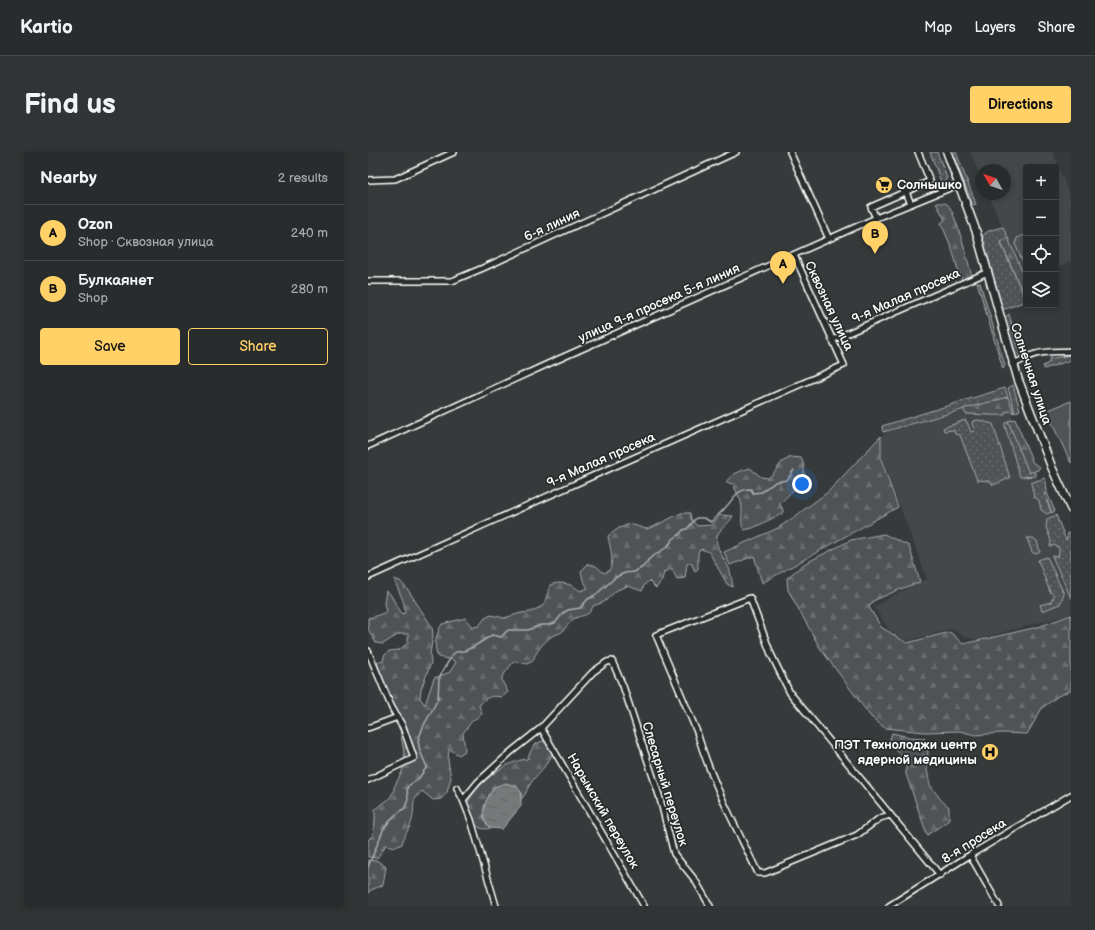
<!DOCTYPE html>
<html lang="en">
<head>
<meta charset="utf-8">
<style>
  :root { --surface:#292c2c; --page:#313434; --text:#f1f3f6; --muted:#a5a7a9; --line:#454848; --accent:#ffd166 }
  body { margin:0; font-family:"Balsamiq Sans",sans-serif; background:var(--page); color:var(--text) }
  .controls { position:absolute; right:12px; top:12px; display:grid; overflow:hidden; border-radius:4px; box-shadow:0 2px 6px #0003 }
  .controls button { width:36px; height:36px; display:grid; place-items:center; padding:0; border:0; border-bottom:1px solid var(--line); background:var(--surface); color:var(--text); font:20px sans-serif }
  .compass { position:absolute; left:607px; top:12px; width:36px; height:36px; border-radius:50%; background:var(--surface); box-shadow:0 2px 6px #0003; rotate:310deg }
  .you { position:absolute; left:434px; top:332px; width:14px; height:14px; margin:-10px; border:3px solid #fff; border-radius:50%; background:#1a73e8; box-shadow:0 0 0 6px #1a73e833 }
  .badge { display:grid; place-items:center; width:26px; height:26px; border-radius:50%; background:var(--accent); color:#111; font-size:13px; font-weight:700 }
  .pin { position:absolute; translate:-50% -33px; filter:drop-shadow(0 1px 2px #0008) }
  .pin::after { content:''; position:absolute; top:21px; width:14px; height:12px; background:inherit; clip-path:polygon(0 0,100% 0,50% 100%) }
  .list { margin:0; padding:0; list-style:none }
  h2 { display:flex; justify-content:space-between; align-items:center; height:52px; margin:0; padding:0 16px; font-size:17px }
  h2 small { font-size:13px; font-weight:400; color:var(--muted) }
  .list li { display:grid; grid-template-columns:26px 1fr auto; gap:12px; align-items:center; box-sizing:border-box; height:56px; padding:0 16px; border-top:1px solid var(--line) }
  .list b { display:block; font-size:15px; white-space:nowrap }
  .list p { margin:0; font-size:13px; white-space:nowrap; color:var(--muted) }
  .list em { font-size:13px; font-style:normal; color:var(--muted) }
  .actions { display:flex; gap:8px; padding:12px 16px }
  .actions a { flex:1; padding:9px 0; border:1px solid var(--accent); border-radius:4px; text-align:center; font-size:14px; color:var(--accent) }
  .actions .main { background:var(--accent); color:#111 }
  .icon { flex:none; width:22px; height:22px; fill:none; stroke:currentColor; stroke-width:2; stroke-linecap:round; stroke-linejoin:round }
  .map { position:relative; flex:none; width:703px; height:754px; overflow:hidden; border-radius:4px }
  header { display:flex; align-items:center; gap:24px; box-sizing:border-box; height:56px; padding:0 20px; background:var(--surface); border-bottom:1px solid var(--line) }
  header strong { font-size:19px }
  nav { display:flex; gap:22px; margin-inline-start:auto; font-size:14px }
  .intro { display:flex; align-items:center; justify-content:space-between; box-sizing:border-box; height:96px; padding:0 24px }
  h1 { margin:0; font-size:28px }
  .button { padding:10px 18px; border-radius:4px; background:var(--accent); color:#111; font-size:14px; font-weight:700 }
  main { display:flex; gap:24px; padding:0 24px }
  aside { flex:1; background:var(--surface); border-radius:4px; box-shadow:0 2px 6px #0003 }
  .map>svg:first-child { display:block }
  .built { fill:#444748 }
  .grass { fill:url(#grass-dots); stroke:#a8a9aa }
  .forest { fill:url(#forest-firs); stroke:#a8a9aa }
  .park { fill:#505354; stroke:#a8a9aa }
  .water { fill:url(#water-ripples); stroke:#adaeaf }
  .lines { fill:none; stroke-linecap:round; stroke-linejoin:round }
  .stream { stroke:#adaeaf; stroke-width:1.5 }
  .minor-casing { stroke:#fff; stroke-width:8 }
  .secondary-casing { stroke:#fff; stroke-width:10 }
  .minor { stroke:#2a2d2e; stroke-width:5 }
  .secondary { stroke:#2a2d2e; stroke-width:7 }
  .labels { text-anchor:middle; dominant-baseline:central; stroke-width:3.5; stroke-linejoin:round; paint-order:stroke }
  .poi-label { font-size:13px; font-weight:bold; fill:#fff; stroke:#2a2d2e; text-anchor:start }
  .street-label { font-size:13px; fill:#fff; stroke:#2a2d2e }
</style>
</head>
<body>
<header>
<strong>Kartio</strong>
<nav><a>Map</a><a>Layers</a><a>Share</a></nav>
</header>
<div class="intro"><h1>Find us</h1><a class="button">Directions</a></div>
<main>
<aside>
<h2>Nearby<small>2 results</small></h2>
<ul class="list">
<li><span class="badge">A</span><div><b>Ozon</b><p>Shop · Сквозная улица</p></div><em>240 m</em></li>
<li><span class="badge">B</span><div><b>Булкаянет</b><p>Shop</p></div><em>280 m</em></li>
</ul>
<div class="actions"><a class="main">Save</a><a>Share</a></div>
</aside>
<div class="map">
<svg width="703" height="754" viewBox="0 0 703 754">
  <defs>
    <pattern id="grass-dots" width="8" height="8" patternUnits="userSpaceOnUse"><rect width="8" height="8" fill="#505354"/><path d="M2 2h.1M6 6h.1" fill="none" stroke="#6a6d6e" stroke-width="1.8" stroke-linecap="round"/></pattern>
    <pattern id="forest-firs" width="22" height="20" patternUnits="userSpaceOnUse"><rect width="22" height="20" fill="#505354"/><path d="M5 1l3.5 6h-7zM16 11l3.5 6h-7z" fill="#6a6d6e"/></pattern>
    <pattern id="water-ripples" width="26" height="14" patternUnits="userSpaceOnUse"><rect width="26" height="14" fill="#767879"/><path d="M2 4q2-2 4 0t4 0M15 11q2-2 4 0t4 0" fill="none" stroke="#616262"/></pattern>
  </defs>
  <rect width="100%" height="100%" fill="#373a3b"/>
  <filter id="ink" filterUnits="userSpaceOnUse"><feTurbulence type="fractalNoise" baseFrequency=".025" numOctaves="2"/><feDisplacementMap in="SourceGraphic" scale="8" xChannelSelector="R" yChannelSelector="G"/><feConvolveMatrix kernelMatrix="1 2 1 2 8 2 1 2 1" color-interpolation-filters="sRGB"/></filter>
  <g filter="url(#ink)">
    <path class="built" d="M 602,0 L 685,0 L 703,48 L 703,109 L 693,114 L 688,122 L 688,15 L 658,15 L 658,128 L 620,42 L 637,42 L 637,18 L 613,18 L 613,25 Z
      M 640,245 L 644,265 L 685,362 L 703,410 L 703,462 L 610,487 L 598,486 L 584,477 L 539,489 L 522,479 L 506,455 L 526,443 L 559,427 L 510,296 L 516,281 Z"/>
    <path class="grass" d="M 562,0 L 569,0 L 579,26 L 575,33 L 573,30 Z
      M 584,0 L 588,0 L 608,52 L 605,53 Z
      M 635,75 L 640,86 L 633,91 L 658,149 L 637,157 L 634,156 L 614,85 C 618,78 627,77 635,75 Z
      M 609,130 L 612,131 L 637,213 L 635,217 Z
      M 641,162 L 654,208 L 649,211 L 636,166 Z
      M 703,203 L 703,208 L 676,217 L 675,214 L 682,210 L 681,207 Z
      M 645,233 L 652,258 L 647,261 L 640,236 Z
      M 637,236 L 640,245 L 515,280 L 514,274 Z
      M 597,268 L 599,270 L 603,280 L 607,279 L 604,272 L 605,269 L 610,268 L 625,272 L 642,326 L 625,333 L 622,329 L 609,328 L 592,283 L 587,282 L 586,278 L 576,279 L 575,276 Z
      M 644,268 L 668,324 L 652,325 L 637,274 L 637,271 Z
      M 676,326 L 678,329 L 679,341 L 687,359 L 684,361 L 676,341 L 683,360 L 679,362 L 673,358 L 671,348 L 666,345 L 663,331 Z
      M 688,363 L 698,388 L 700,385 L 699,381 L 703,382 L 703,446 L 684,404 L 690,405 L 691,401 L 691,396 L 686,393 L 682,395 L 683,389 L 678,375 L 679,367 Z
      M 659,386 L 665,386 L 669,389 L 672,400 L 667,402 L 664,400 Z
      M 679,405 L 696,442 L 692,452 L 674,459 L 672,453 L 683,450 L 686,443 L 682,440 L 670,408 Z"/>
    <path class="forest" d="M 568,51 C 573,51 577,50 580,53 C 587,59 601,113 604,125 L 594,128 L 589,116 L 588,110 L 582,92 L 573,71 L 577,68 Z
      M 640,86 L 658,128 L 658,149 L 633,90 Z
      M 640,245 L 646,261 L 642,259 L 637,260 L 637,263 C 624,264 611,262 598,262 L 595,257 Z
      M 647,267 L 665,311 L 672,315 L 670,318 L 661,321 L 640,269 Z
      M 513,284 L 513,307 L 530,355 L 394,431 L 386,404 L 362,413 L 356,400 L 410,376 L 426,365 L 460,340 Z
      M 423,305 L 433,306 C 444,328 424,337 412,352 L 415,358 L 415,361 L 385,376 L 376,378 C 371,369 376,361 373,350 C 372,345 367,338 365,332 L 358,330 C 364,321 373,319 382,316 L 393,325 L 400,326 L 404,323 L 414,310 Z
      M 313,361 L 322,361 L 323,367 L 329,374 L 344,373 L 352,363 L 365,364 C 361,372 352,376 349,384 C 346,394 357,408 361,416 C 363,422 364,429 365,435 L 359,432 L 341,400 L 333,397 L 330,400 L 330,417 L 327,419 L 323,411 L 319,412 L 317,426 L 309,427 L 304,417 L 296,420 L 294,428 L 288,436 L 281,429 L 276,433 L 274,439 L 260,434 L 249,438 L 236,450 L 225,454 C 221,467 212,461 203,469 C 200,472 198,476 195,479 C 192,482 187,482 184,484 C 176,490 167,500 165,509 L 159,512 L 146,509 L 134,525 L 134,529 L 140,540 L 134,545 C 123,543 117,545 111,554 L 114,562 L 104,569 L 95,581 L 97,599 L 91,603 L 81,597 L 80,608 L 83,626 L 79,640 L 73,647 L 65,648 L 54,639 C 41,651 48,653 44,668 C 43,675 36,682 34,692 L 28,695 L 18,693 L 9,706 L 0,705 L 0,688 L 5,683 L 7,670 L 7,657 L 21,647 L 26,639 L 26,635 L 34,620 L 37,606 L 32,578 L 24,566 L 20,556 L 13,531 L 9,509 L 15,510 L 16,504 L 21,499 L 31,498 L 40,491 L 40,482 L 31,482 L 15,492 L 8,491 L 0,477 L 0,466 L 8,464 L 18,460 L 16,451 L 18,439 L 22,442 L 34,462 L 37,461 C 37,448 30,439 26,427 L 32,429 L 40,438 L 64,475 L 65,483 L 62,502 L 63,511 L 53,537 L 52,546 L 57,553 L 66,526 L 82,520 L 88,510 C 84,506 75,507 70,505 C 65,493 68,482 74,472 L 98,466 L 105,475 L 111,474 L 117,466 L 123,463 L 136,466 L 153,461 L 163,460 L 176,453 L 182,433 C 192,429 203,431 212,439 L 220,436 L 215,428 L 213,419 L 220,412 L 228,414 L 236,421 L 241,419 C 247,408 242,396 240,384 L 251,376 L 262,372 L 278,377 L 285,375 Z
      M 516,382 L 541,394 L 552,430 L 530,438 L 505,449 L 501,455 L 513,475 L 539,491 L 582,480 L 595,492 L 670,475 L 703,463 L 703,538 L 690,544 L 674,556 L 659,582 L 634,581 L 607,583 L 592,579 L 557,580 L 517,576 L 503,565 L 452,496 L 420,438 L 419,426 L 436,412 L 483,388 Z
      M 524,581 L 541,585 L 556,586 L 560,599 L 559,618 L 562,633 L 573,648 L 581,655 L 581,668 L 559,683 L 538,622 L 538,609 L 521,590 Z
      M 174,589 L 182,592 L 185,600 C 180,614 168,622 161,634 C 158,639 158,643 153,647 L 153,640 L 126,635 C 118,649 109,662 122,676 C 106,681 104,664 99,652 C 108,632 137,609 159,607 L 166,593 Z
      M 0,708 L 10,709 L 18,715 L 15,733 L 3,738 L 0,741 Z"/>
    <path class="park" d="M 658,82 L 658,117 L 647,92 L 649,86 Z
      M 703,249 L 703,311 L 678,259 Z"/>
    <path class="water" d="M 138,631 L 148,634 L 153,640 L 153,654 L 134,677 L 122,676 C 109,662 118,649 126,635 Z"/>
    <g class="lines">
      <path class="stream" d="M 0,715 L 16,676 L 25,665 L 37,656 L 40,647 L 39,636 L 40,634 L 50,627 L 59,615 L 52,599 L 50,589 L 55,575 L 70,547 L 71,527 L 74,520 L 85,502 L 88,500 L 96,499 L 105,495 L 124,483 L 133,485 L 140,478 L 160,478 L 173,473 L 180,473 L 187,471 L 195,461 L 200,458 L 212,456 L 220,447 L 226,444 L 248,425 L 257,421 L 266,420 L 275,415 L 281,407 L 299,395 L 305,387 L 311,383 L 315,378 L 319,377 L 328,366 L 336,366 L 343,370 C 348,364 353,361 357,356 C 366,347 368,337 383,337 L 385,341 L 394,340 C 398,334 403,335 407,330 L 419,328 L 426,318"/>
      <defs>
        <path id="minor" d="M 422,0 L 461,87
          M 0,28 L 27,27 L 86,0
          M 538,40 L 543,52
          M 508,66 L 503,55 L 562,29 L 550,0
          M 0,129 L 84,129 L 115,116 L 368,0
          M 464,188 L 620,120
          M 644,212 C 653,210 659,204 668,202 C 679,199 692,200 703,199
          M 0,294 L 182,211 L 508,66 L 592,32
          M 0,425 L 227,323 L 476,213 L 426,103
          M 0,499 L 23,554 L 35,575 L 46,606 L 0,628
          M 0,576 L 30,565
          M 173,576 L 276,754
          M 89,636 L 95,648 L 103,668 L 128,754
          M 95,648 L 110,630 L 144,599 L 173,576 L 225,520 L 239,510 L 244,509 L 255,534 L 291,643 L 306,702 L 327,728 L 342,754
          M 522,663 L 512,666 L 489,683 L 397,721 L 390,721 C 368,675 343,629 329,580 L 288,483 L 382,446 L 403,502 L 422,541 L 572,723
          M 602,703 L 631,754
          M 521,754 L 602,703 L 703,643"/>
        <path id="secondary" d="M 579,0 L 608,79 L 650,227 L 684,316 L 703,357"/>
      </defs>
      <use href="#minor" class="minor-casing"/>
      <use href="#secondary" class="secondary-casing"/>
      <use href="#minor" class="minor"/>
      <use href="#secondary" class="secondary"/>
    </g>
  </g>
  <defs>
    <symbol id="supermarket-disc" viewBox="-11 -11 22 22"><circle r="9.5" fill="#ffd166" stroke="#2a2d2e"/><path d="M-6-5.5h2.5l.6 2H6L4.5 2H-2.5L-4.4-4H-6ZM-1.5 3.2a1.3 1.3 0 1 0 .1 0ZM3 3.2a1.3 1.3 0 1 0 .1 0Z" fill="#111"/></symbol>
    <symbol id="hospital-disc" viewBox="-11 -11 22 22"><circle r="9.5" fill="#ffd166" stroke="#2a2d2e"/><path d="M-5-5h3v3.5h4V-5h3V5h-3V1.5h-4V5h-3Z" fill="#111"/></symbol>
  </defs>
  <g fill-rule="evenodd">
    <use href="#supermarket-disc" x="506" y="23" width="20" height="20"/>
    <use href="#hospital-disc" x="612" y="590" width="20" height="20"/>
  </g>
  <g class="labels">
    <g class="poi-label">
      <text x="529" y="33">Солнышко</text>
      <text x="609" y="593" text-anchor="end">ПЭТ Технолоджи центр<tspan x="609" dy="15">ядерной медицины</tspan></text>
    </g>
    <g class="street-label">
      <text transform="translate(184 73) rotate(-25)">6-я линия</text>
      <text transform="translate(538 144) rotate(-24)">9-я Малая просека</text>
      <text transform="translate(291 151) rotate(-24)">улица 9-я просека 5-я линия</text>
      <text transform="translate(461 154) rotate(65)">Сквозная улица</text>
      <text transform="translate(663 222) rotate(72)">Солнечная улица</text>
      <text transform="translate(233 308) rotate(-24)">9-я Малая просека</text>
      <text transform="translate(297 632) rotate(73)">Слесарный переулок</text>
      <text transform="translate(235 659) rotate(60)">Нарымский переулок</text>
      <text transform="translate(606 689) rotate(-32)">8-я просека</text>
    </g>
  </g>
</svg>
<div class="controls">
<button>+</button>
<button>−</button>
<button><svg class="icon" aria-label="locate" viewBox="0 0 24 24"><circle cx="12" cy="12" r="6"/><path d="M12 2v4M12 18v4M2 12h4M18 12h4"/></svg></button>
<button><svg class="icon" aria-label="layers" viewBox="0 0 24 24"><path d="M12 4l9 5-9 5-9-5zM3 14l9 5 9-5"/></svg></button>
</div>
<svg class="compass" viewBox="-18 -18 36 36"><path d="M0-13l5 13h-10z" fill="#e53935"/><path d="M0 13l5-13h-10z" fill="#a5a7a9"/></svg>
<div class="you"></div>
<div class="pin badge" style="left:415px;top:132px">A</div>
<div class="pin badge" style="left:507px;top:102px">B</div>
</div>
</main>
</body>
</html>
